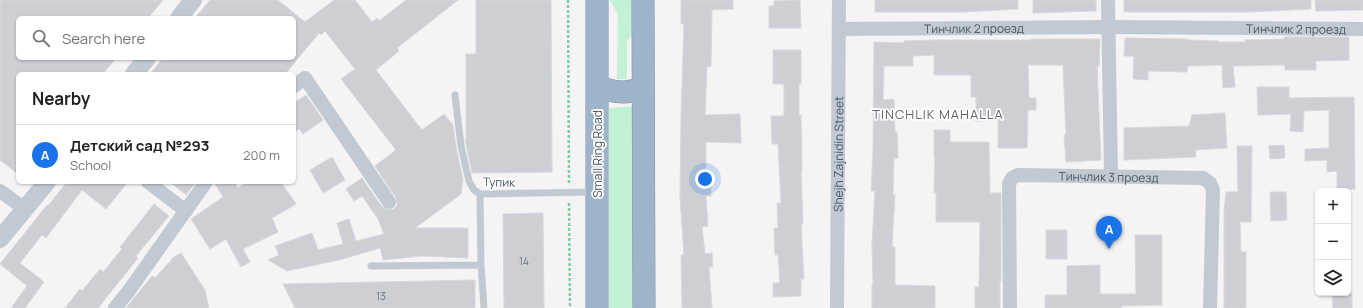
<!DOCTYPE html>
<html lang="en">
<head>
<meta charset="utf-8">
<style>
  :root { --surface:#fff; --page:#f2f2f2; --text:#222; --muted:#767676; --line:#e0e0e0; --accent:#1a73e8 }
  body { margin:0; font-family:Manrope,sans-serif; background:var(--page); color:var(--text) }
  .controls { position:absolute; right:12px; bottom:12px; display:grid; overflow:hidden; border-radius:6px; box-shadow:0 1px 3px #0004 }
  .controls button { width:36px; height:36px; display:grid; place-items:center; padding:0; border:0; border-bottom:1px solid var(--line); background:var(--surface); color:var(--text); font:20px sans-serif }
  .you { position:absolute; left:705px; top:179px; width:14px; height:14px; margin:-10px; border:3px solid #fff; border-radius:50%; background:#1a73e8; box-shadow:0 0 0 6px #1a73e833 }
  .badge { display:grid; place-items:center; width:26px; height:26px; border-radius:50%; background:var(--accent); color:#fff; font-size:13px; font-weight:700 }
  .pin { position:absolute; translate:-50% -33px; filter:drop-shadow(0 1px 2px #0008) }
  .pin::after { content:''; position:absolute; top:21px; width:14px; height:12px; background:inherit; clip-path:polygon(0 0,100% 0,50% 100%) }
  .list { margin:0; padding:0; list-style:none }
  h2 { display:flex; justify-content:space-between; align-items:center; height:52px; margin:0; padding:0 16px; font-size:17px }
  h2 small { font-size:13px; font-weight:400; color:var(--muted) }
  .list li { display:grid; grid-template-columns:26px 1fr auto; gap:12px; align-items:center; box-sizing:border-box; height:60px; padding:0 16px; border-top:1px solid var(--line) }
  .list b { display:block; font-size:15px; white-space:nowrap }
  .list p { margin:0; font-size:13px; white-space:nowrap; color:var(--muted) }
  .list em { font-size:13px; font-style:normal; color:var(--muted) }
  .icon { flex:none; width:22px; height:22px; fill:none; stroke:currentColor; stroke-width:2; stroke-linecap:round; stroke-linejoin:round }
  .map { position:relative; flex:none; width:1363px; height:308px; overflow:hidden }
  .search { position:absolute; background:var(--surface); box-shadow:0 1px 3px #0004; left:16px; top:16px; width:280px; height:44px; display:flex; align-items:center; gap:10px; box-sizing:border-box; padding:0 14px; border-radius:6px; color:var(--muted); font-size:15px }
  .panel { position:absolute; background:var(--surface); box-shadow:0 1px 3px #0004; left:16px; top:72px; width:280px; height:112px; border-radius:6px }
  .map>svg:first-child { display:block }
  .green { fill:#c3f1d5 }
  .building { fill:#cdcfd5; stroke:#d7d9de }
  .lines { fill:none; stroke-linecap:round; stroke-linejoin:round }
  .trunk-casing { stroke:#7690ad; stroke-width:23 }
  .path { stroke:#7ad0a6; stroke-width:2.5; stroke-dasharray:3 2; stroke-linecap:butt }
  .service { stroke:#c1cad2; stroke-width:7 }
  .minor { stroke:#c1cad2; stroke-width:14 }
  .tertiary { stroke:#c1cad2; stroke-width:18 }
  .trunk { stroke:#9fb4c9; stroke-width:22 }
  .labels { text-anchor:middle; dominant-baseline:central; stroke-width:3.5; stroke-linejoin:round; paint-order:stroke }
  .number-label { font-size:10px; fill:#6b747e }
  .street-label { font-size:12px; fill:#4a5661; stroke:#fff }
  .neighbourhood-label { font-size:13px; letter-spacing:1px; fill:#5f6368; stroke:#fff }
</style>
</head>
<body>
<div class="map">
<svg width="1363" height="308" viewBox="0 0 1363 308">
  <rect width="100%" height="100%" fill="#f5f3f3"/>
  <path class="green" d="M 610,0 L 634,0 L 635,31 L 627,41 L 627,79 L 617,79 L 618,14 Z
    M 635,106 L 635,308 L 609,308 L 609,108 Z"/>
  <path class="building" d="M 0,0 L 163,0 L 148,18 L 18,18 L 18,58 L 116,58 L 103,74 L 18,74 L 18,174 L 0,160 Z
    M 210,0 L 278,0 L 305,22 L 334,0 L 355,0 L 372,22 L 377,18 L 379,21 L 406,0 L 458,0 L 397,48 L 399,51 L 376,70 L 422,130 L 444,114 L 453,125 L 456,147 L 463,179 L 461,194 L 415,228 L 468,228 L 468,258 L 422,256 L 383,260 L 380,248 L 339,260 L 287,271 L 268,260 L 279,255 L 275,246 L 312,233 L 318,250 L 343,244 L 337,223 L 349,219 L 356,241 L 384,234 L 378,219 L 362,196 L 354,201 L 346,189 L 362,178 L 382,207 L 389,210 L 394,209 L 397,205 L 396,198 L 375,166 L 396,150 L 341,79 L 355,69 L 325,31 L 321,35 L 319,33 L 285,74 L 150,74 L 163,58 L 294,58 L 294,18 L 195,18 Z
    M 476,0 L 551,0 L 552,172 L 472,173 L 465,139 L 466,141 L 466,54 L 476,54 Z
    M 681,0 L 733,0 L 733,9 L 712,10 L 711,66 L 707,67 L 705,115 L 740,114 L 741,143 L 706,142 L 706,172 L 711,172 L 711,196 L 706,196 L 708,226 L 702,227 L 705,254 L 712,253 L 713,267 L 709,267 L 712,308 L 682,308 L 681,255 L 684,255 L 680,198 L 681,115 L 684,24 L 681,24 Z
    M 800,0 L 801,28 L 769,28 L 769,6 L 774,6 L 774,1 Z
    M 875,0 L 1018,0 L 1018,9 L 964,12 L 875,12 Z
    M 1033,0 L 1096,0 L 1096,11 L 1033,13 Z
    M 1124,0 L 1311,0 L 1311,9 L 1251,12 L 1124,12 Z
    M 1315,0 L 1363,0 L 1363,10 L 1316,11 Z
    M 1284,37 L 1349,37 L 1349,60 L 1316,61 L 1316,70 L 1285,70 L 1285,65 L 1233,66 L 1235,87 L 1223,88 L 1222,65 L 1188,66 L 1187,72 L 1148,71 L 1148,80 L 1133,79 L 1134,56 L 1124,56 L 1125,38 L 1188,39 L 1188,40 L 1219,41 L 1219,42 L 1245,42 L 1245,40 L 1284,39 Z
    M 1031,39 L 1100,39 L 1099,66 L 1097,66 L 1101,160 L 1066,162 L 1064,135 L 1066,135 L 1063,65 L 1028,65 L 1029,98 L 1036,98 L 1036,110 L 1028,110 L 1027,148 L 998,148 L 998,120 L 976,121 L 976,97 L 971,97 L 971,75 L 934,75 L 934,55 L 913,56 L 913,66 L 884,66 L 883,100 L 894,99 L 895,132 L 897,132 L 898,158 L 894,158 L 893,195 L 895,195 L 892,247 L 895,247 L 895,285 L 935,286 L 935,308 L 872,308 L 872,285 L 873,285 L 872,243 L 875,191 L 871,191 L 873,151 L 874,42 L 904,43 L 904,41 L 935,40 L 1031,40 Z
    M 773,50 L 801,50 L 801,84 L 799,84 L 799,115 L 801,115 L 802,171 L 801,171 L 803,224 L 801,224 L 804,279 L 801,279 L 801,296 L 773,297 L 773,283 L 780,283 L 778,255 L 775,255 L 774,228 L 778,228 L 777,203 L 781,203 L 778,144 L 772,144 L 771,116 L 784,116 L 784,84 L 773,84 Z
    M 1257,87 L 1289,87 L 1289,98 L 1354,97 L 1355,189 L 1337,190 L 1337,171 L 1327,172 L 1327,160 L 1305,161 L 1305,149 L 1329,148 L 1329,110 L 1304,111 L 1303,132 L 1290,131 L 1291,114 L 1258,115 Z
    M 306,95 L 323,120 L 303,134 L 299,129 L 294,132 L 294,103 Z
    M 1225,113 L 1227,148 L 1195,150 L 1196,157 L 1124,160 L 1124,128 L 1189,126 L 1192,115 Z
    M 934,130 L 950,130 L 950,142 L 989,142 L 990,193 L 1001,193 L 1001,281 L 1000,281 L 1000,308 L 975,308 L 975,287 L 979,287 L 980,222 L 936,222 L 936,192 L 934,193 L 935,156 L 934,156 Z
    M 1284,145 L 1285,158 L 1270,159 L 1269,146 Z
    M 1237,146 L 1252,146 L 1251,222 L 1240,222 L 1241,252 L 1246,252 L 1246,308 L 1224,308 L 1224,211 L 1226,192 L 1238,192 Z
    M 332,157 L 345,180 L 323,193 L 310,170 Z
    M 67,182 L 128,182 L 106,209 L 82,190 L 46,238 L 42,235 L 20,263 L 44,282 L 25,308 L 11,308 L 27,286 L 0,264 L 47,205 L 48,206 Z
    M 170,182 L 196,182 L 186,195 Z
    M 214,182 L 234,182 L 238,188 L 248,182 L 281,182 L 296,204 L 272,218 L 278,232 L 243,249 L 250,262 L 241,267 L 226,239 L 210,249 L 191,219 L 223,197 Z
    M 1270,192 L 1286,192 L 1287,220 L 1271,221 Z
    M 154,204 L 169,216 L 136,256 L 138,258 L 98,308 L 65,308 L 80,289 L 82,291 L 100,269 L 103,272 L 122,249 L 120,247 Z
    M 543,213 L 544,308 L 504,308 L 503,214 Z
    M 1046,230 L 1067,230 L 1067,259 L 1046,259 Z
    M 1135,235 L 1162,235 L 1162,305 L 1122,306 L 1122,308 L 1045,308 L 1045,295 L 1067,295 L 1067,266 L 1100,265 L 1100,294 L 1136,294 Z
    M 181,253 L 205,290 L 209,308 L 126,308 L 152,276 L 155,278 L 174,257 Z
    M 475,280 L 475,308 L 295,308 L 283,284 Z
    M 1332,293 L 1352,293 L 1352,308 L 1333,308 Z"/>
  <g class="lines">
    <defs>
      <path id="trunk" d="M 643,0 L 644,308
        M 597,86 C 615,93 625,94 643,88
        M 597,308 L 597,0"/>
    </defs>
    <use href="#trunk" class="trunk-casing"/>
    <path class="path" d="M 568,0 L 569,184
      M 569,203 L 570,308"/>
    <path class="service" d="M 455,95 L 461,146 L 469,181 L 474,190 L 480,194 L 594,192
      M 480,194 L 481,265 L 484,308
      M 371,266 L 481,265"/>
    <g class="minor">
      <path d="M 1108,0 L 1111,176"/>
      <path id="s1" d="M 839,29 L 1108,27 L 1363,29"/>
      <path d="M 294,86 L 305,78 L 389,202"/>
      <path d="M 148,182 L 186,211"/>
      <path d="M 0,191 L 25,209"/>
      <path d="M 115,308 L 128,292 L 206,182"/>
      <path id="s2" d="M 837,308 L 839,0"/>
      <path id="s3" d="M 1010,308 L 1009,184 L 1012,178 L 1018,175 L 1203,178 L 1210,183 L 1213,190 L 1210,308"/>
    </g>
    <path class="tertiary" d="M 179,18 L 193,0
      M 134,74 L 147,58
      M 0,239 L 47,182"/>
    <use href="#trunk" class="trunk"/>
  </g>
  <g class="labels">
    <g class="number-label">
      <text x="524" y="261">14</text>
      <text x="381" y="296">13</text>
    </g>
    <g class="street-label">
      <text stroke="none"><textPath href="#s1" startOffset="135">Тинчлик 2 проезд</textPath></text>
      <text stroke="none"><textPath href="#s1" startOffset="457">Тинчлик 2 проезд</textPath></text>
      <text transform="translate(597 154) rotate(-90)">Small Ring Road</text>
      <text stroke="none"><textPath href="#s2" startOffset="154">Shejh Zajnidin Street</textPath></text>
      <text stroke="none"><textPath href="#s3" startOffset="228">Тинчлик 3 проезд</textPath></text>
      <text transform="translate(499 182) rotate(2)">Тупик</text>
    </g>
    <g class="neighbourhood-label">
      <text x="938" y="114">TINCHLIK MAHALLA</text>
    </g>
  </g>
</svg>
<div class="controls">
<button>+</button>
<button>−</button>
<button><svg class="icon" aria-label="layers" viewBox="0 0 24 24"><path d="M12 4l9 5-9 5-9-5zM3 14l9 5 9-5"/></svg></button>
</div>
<div class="you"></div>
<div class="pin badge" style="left:1109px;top:249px">A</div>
<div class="search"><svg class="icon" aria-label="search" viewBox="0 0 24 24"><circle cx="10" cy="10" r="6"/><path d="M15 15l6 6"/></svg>Search here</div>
<section class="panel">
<h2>Nearby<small></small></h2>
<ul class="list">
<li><span class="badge">A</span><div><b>Детский сад №293</b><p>School</p></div><em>200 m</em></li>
</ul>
</section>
</div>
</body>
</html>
